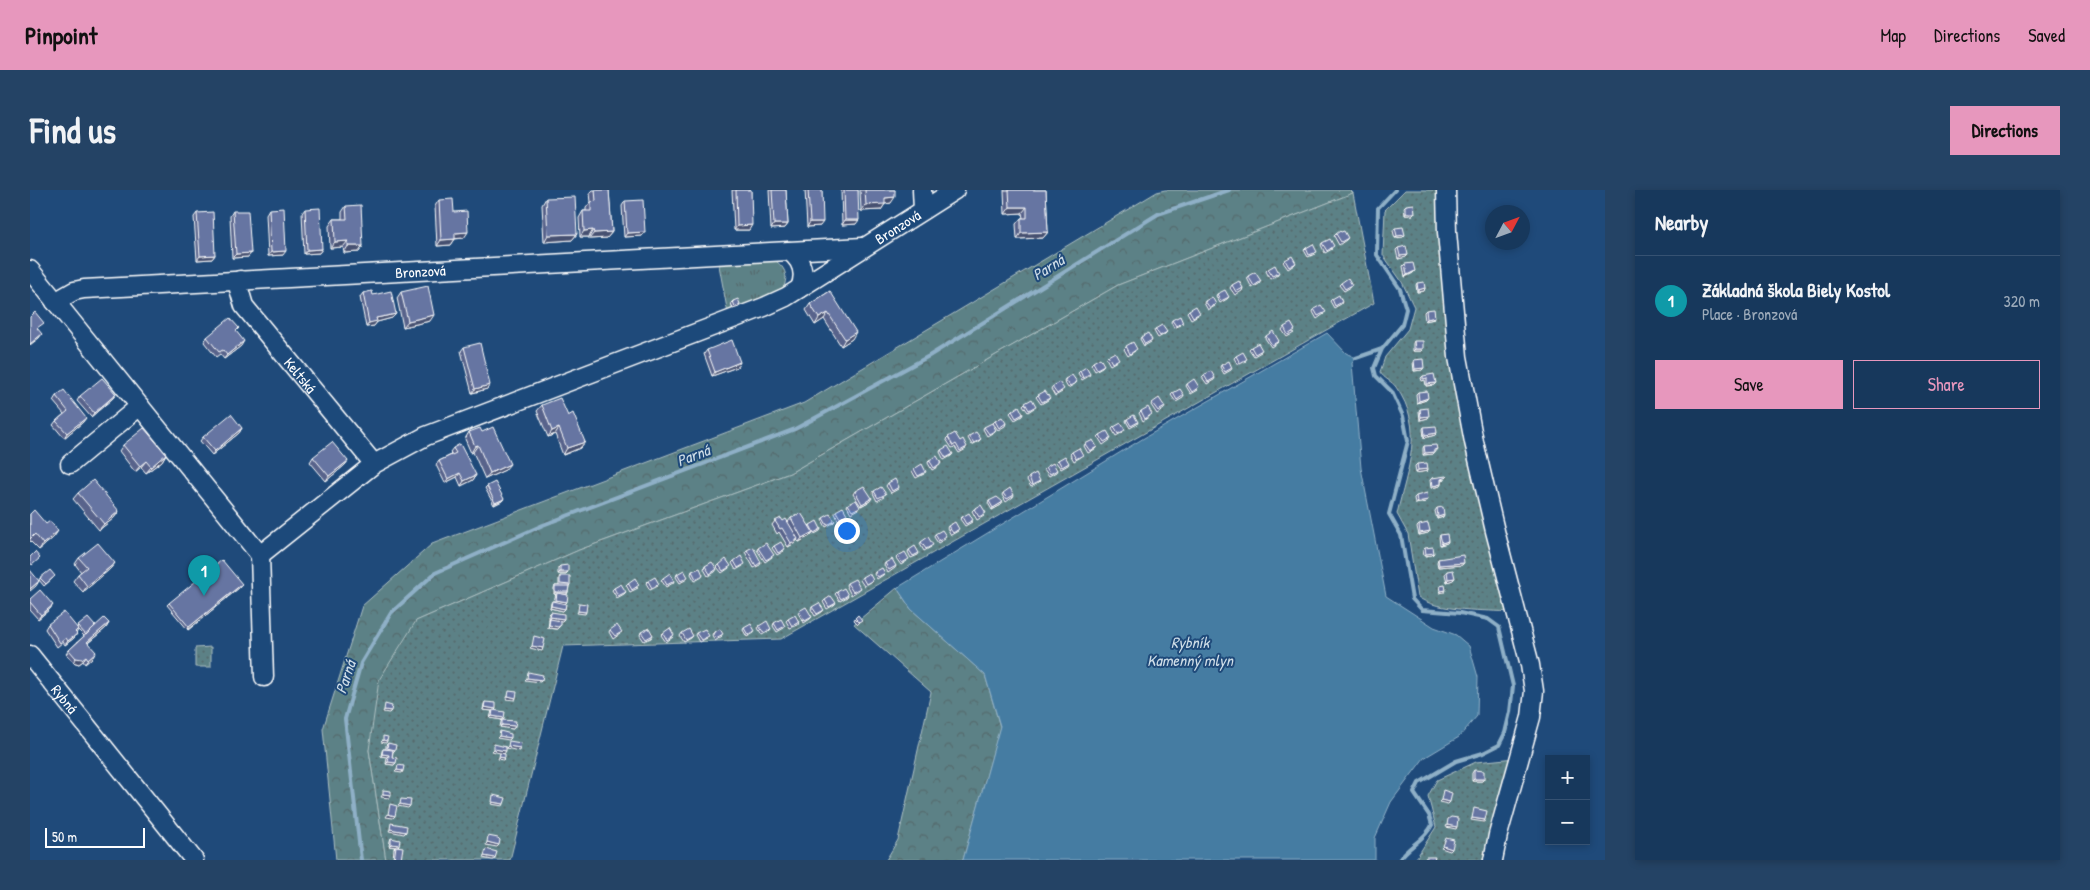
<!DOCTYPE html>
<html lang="en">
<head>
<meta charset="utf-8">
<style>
  :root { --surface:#17385c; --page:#244365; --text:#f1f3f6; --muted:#9eacbb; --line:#365272; --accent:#e797bd }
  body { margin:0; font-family:"Patrick Hand",sans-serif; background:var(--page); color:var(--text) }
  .controls { position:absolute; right:15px; bottom:15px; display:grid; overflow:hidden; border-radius:0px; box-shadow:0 2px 8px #0003 }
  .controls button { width:45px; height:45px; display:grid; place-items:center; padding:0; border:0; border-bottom:1px solid var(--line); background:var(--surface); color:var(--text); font:25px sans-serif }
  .compass { position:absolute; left:1455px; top:15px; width:45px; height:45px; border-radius:50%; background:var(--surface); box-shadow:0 2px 8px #0003; rotate:49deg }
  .scale { position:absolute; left:15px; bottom:12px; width:100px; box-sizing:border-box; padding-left:5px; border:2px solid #fff; border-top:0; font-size:14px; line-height:18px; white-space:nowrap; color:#fff; -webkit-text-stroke:4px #1f4a7a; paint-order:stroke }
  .you { position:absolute; left:816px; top:340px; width:18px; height:18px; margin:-12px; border:4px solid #fff; border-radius:50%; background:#1a73e8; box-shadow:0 0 0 8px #1a73e833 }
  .badge { display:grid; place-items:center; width:32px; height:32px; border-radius:50%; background:var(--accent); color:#fff; font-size:16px; font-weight:700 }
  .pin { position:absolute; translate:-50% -41px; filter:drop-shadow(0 1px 2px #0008) }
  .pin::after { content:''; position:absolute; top:26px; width:18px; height:15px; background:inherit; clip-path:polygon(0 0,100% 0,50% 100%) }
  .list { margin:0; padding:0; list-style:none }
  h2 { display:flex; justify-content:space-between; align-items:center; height:65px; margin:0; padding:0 20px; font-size:21px }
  h2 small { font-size:16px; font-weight:400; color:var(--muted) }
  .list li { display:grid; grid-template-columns:32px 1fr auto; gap:15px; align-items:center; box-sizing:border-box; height:90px; padding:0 20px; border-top:1px solid var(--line) }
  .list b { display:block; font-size:19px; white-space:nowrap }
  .list p { margin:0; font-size:16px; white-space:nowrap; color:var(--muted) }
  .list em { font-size:16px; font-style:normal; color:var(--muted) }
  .actions { display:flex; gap:10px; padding:15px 20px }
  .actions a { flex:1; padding:11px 0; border:1px solid var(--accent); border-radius:0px; text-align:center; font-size:18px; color:var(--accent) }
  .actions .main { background:var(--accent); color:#111 }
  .map { position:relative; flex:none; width:1575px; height:670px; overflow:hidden; border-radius:0px }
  header { display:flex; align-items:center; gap:30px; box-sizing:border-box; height:70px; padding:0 25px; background:var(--accent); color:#111 }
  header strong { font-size:24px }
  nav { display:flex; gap:28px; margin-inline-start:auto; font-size:18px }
  .intro { display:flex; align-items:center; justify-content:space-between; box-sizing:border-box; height:120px; padding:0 30px }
  h1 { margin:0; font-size:35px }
  .button { padding:12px 22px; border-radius:0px; background:var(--accent); color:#111; font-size:18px; font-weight:700 }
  main { display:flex; gap:30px; padding:0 30px }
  aside { flex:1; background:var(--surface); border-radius:0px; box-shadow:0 2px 8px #0003 }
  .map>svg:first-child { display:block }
  .grass { fill:url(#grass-tufts); stroke:#aec0c2 }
  .forest { fill:url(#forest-crowns); stroke:#aec0c2 }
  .park { fill:url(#park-dots); stroke:#aec0c2 }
  .water { fill:#457ca2; stroke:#8fb0c7 }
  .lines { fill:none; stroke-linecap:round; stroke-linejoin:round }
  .stream { stroke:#8fb0c7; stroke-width:4 }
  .minor-casing { stroke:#fff; stroke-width:21 }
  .minor { stroke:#1f4a7a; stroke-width:18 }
  .wall { fill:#58648b; stroke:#fff }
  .shaded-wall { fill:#475171; stroke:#fff }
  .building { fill:#6674a2; stroke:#fff }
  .labels { text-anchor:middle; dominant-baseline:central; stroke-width:4; stroke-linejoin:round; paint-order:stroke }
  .street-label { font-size:15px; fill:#fff; stroke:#1f4a7a }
  .water-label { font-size:16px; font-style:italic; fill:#d0dee8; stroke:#1f4a7a }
</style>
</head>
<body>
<header>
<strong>Pinpoint</strong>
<nav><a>Map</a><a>Directions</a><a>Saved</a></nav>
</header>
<div class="intro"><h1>Find us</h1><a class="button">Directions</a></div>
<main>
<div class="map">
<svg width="1575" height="670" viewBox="0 0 1575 670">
  <defs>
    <pattern id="grass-tufts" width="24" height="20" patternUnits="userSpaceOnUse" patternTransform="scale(1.25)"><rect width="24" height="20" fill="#5c8186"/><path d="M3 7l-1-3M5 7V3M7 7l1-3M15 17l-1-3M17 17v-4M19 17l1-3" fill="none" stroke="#55696c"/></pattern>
    <pattern id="forest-crowns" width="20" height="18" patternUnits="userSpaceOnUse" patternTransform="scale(1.25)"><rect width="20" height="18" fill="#5c8186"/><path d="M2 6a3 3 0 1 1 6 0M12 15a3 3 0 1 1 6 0" fill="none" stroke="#55696c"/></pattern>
    <pattern id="park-dots" width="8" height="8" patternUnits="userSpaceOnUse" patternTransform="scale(1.25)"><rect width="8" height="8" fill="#5c8186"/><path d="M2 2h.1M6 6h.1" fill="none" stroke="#55696c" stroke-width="1.8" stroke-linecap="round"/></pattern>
  </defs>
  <rect width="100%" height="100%" fill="#1f4a7a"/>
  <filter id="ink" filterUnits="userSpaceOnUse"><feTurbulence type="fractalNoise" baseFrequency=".02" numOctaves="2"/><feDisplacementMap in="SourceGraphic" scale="10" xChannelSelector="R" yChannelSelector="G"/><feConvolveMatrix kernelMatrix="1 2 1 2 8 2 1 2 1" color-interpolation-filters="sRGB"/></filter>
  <g filter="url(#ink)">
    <path class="grass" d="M 743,69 C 755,77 759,85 753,99 L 698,124 L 688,70 Z"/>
    <path class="forest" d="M 1135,0 L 1320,0 L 1323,3 L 1088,95 L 760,283 L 549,360 L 386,431 L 339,560 L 356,670 L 306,670 L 293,539 L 332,416 L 402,354 L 774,213 L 1127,2 Z
      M 867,398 L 881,419 L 955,485 L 970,537 L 933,670 L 856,670 L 868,650 L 901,502 L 824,434 Z"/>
    <path class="park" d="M 1375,0 L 1411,0 L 1413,49 L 1482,422 C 1457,420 1407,422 1388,407 L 1378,344 L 1367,324 C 1377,279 1396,239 1366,197 C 1362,191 1354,189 1350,182 L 1355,167 L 1378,139 L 1384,117 L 1372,92 L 1353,65 L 1355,20 Z
      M 1323,3 L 1344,113 L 751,449 L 533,456 L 480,670 L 356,670 L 339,560 L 349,490 L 386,431 L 549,360 L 760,283 L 1088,95 Z
      M 181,457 L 181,477 L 165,477 L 165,458 Z
      M 1486,568 L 1460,670 L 1385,670 L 1406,637 L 1398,606 L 1407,590 L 1446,572 Z"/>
    <path class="water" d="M 1297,143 L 1316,163 L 1326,168 L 1322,173 L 1331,278 L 1356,406 L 1404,437 L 1426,445 L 1439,456 L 1448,487 L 1447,526 L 1429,547 L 1394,568 L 1361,612 L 1345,648 L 1345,670 L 933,670 L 970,536 L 955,485 L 881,419 L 867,398 L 1114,248 Z"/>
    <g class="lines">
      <path class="stream" d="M 1365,0 L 1348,18 L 1347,65 L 1370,99 L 1376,119 L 1372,135 L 1352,159 L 1344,178 L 1346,186 L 1362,202 L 1373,226 L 1378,251 L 1359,324 L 1371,345 L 1382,409 L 1392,420 L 1430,423 L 1458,429 L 1469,437 L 1483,496 L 1480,522 L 1475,543 L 1469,555 L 1453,563 L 1426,571 L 1389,593 L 1384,603 L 1399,625 L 1402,635 C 1395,650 1378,656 1369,670
        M 1326,168 L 1352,159
        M 331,670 L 315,529 L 331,473 L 361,423 L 405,383 L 513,335 L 765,239 L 899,166 L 1128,24 L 1199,0"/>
      <defs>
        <g id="minor">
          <path d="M 892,0 L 893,20"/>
          <path d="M 1416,0 L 1417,42 L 1428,167 L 1444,252 L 1465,341 L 1500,475 L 1504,501 L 1501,527 L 1468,645 L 1463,670"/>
          <path d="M 759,61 C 772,70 776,83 770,98"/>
          <path id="s1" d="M 0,80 L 230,365 L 344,274 L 396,246 L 734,117 L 756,107 L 925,0"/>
          <path id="s2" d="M 210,90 L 209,99 L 214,116 L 344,274"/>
          <path id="s3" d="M 25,112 L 44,101 L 54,99 L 833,57"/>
          <path d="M 40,274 L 110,216"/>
          <path d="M 230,365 L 234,487"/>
          <path id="s4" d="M 0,465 L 164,670"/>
        </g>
      </defs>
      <use href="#minor" class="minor-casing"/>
      <use href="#minor" class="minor"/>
    </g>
    <path class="wall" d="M 563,0 L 579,0 L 582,42 L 577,48 L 559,49 L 559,47 L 550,47 L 549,28 L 553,21 L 556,21 L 556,18 L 561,12 L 560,3 Z
      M 702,0 L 721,0 L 719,40 L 704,40 Z
      M 739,0 L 756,0 L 758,34 L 755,38 L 741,39 Z
      M 775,0 L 792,0 L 790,36 L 777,37 Z
      M 811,0 L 828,0 L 826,34 L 812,35 Z
      M 830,0 L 865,0 L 861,13 L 855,14 L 851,20 L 831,21 Z
      M 974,0 L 1016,0 L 1018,42 L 1013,48 L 987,49 L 986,34 L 991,28 L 993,28 L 992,23 L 975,24 Z
      M 516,8 L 547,44 L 542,50 L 514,52 L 512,15 Z
      M 409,10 L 424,22 L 434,48 L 425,49 L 421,55 L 407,56 L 405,16 Z
      M 595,11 L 615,42 L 612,46 L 594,47 L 592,16 Z
      M 1376,15 L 1383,25 L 1375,25 L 1374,17 Z
      M 316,16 L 333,56 L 329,62 L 314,63 L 313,57 L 300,58 L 299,36 L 304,29 L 312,29 L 312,22 Z
      M 239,19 L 253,65 L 238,66 L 236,24 Z
      M 275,19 L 292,59 L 289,63 L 274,64 L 272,23 Z
      M 203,21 L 221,63 L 218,67 L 202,68 L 200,26 Z
      M 167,23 L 185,65 L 182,69 L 167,70 L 164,27 Z
      M 1365,38 L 1373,47 L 1365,48 L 1363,41 Z
      M 1306,44 L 1318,48 L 1316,50 L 1309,55 L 1304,46 Z
      M 1292,53 L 1302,59 L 1295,63 L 1291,55 Z
      M 1276,58 L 1285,64 L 1278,67 L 1274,60 Z
      M 1368,58 L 1376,67 L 1368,69 L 1366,60 Z
      M 1255,70 L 1266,73 L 1264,75 L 1258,79 L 1253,72 Z
      M 1375,74 L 1383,83 L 1375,87 L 1373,76 Z
      M 1238,79 L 1248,85 L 1240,89 L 1236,81 Z
      M 1218,86 L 1231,91 L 1229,94 L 1222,98 L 1217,88 Z
      M 1311,93 L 1321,97 L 1314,101 L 1309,95 Z
      M 1387,93 L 1395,98 L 1394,101 L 1387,102 L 1386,95 Z
      M 1202,95 L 1213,98 L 1212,101 L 1205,105 L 1200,98 Z
      M 800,101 L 822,149 L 811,156 L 794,129 L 785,135 L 776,120 L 780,114 Z
      M 371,102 L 400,131 L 373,137 L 367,108 Z
      M 333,103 L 343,105 L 362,128 L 347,132 L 344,136 L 336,137 L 330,107 Z
      M 1187,104 L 1199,107 L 1197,109 L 1190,113 L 1186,106 Z
      M 1302,109 L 1312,112 L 1311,114 L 1304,118 L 1300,111 Z
      M 703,111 L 710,114 L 709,117 L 703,119 L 701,113 Z
      M 1175,111 L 1185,116 L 1178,120 L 1174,113 Z
      M 1284,119 L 1294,124 L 1287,129 L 1283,122 Z
      M 1159,120 L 1168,125 L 1161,129 L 1157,122 Z
      M 1396,120 L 1404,129 L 1395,131 L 1394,122 Z
      M 1142,130 L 1151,135 L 1144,138 L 1141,132 Z
      M 1254,137 L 1264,143 L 1257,147 L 1252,140 Z
      M 1125,139 L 1137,142 L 1135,144 L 1128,148 L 1124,141 Z
      M 206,142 L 211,156 L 194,169 L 190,164 L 186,167 L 174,152 L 177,147 Z
      M 1236,146 L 1249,151 L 1247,153 L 1241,157 L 1235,148 Z
      M 1111,147 L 1122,150 L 1121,152 L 1114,156 L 1110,149 Z
      M 1384,151 L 1391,161 L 1383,161 L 1383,153 Z
      M 434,157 L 457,199 L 442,203 L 431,161 Z
      M 1096,157 L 1105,161 L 1098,166 L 1094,159 Z
      M 1221,157 L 1231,162 L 1224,166 L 1219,159 Z
      M 677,160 L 710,172 L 707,177 L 682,186 L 674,164 Z
      M 1078,166 L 1087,171 L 1080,175 L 1076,168 Z
      M 1206,166 L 1216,171 L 1208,175 L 1204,168 Z
      M 1384,170 L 1392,180 L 1384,181 L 1383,172 Z
      M 1063,172 L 1074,175 L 1072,177 L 1065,181 L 1061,174 Z
      M 1191,175 L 1202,178 L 1201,180 L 1194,184 L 1190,177 Z
      M 1050,181 L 1060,184 L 1059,186 L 1052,190 L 1048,183 Z
      M 1174,185 L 1185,188 L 1184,190 L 1177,194 L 1172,187 Z
      M 1393,186 L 1406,193 L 1404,195 L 1396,196 L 1395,190 L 1392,191 L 1391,188 Z
      M 1035,189 L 1047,192 L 1045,194 L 1038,198 L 1034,191 Z
      M 1157,194 L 1168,200 L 1161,204 L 1156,196 Z
      M 1022,197 L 1032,202 L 1025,206 L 1021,199 Z
      M 1388,202 L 1398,208 L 1396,210 L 1387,213 L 1386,204 Z
      M 1143,203 L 1154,205 L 1153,208 L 1146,212 L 1141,205 Z
      M 86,204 L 83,208 L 61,227 L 47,211 L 50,206 Z
      M 1008,205 L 1020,208 L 1018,210 L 1011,214 L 1006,207 Z
      M 26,206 L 53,232 L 34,248 L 23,235 L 26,231 L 34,224 L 23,211 Z
      M 995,213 L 1004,218 L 998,222 L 993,215 Z
      M 1122,213 L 1135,217 L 1134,219 L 1127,224 L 1121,215 Z
      M 512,215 L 555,252 L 550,258 L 533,265 L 525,244 L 518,247 L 507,221 Z
      M 1390,219 L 1399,226 L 1398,228 L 1390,230 L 1389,221 Z
      M 982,221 L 993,224 L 992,226 L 985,230 L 980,223 Z
      M 1111,221 L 1120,226 L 1113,231 L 1109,223 Z
      M 1097,229 L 1108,232 L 1107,234 L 1100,238 L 1096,231 Z
      M 965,231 L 976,233 L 975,236 L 968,240 L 963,233 Z
      M 954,237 L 966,240 L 964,242 L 957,246 L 953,239 Z
      M 1084,237 L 1093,242 L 1086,246 L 1082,239 Z
      M 1394,237 L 1405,245 L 1394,248 L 1393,239 Z
      M 212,238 L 209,243 L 182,265 L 170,251 L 173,247 Z
      M 439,242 L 452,242 L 475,280 L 455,289 L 443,262 L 441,263 L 435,249 Z
      M 1070,245 L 1081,248 L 1080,250 L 1073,255 L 1068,247 Z
      M 939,246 L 951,249 L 949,251 L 942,255 L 938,248 Z
      M 918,247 L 936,259 L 929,263 L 925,257 L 922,258 L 916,249 Z
      M 1055,254 L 1067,257 L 1065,259 L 1058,263 L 1054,256 Z
      M 93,255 L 136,264 L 132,271 L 116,283 L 111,277 L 105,282 L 89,261 Z
      M 1394,256 L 1407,259 L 1403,264 L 1393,265 L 1393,258 Z
      M 423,258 L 446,285 L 443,290 L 431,296 L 427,287 L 415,293 L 406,275 L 409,271 L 421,265 L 420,262 Z
      M 911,260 L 923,264 L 921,266 L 914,270 L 910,262 Z
      M 1042,262 L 1051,267 L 1044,271 L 1040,264 Z
      M 283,267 L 318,271 L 315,275 L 296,291 L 280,272 Z
      M 899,270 L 911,273 L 909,276 L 902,280 L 898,273 Z
      M 1028,270 L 1039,273 L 1038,275 L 1031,279 L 1026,272 Z
      M 1387,274 L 1398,279 L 1397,281 L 1386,283 L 1385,276 Z
      M 1016,277 L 1027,280 L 1026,282 L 1019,286 L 1014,279 Z
      M 884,279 L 894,284 L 886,288 L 882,281 Z
      M 999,287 L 1010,291 L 1008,293 L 1001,297 L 997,290 Z
      M 1402,288 L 1415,290 L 1411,291 L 1411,294 L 1410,296 L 1401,298 L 1400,290 Z
      M 858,293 L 869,297 L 868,299 L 861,303 L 856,296 Z
      M 457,296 L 474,309 L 472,311 L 464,315 L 455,298 Z
      M 825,301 L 840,311 L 831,316 L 823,304 Z
      M 844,301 L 854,307 L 847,311 L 843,303 Z
      M 48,303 L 89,321 L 84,328 L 69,340 L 43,309 Z
      M 973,303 L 984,305 L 983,307 L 976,312 L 972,305 Z
      M 1386,306 L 1396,312 L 1385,314 L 1384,308 Z
      M 959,311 L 973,312 L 971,315 L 962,320 L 958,313 Z
      M 818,314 L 828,319 L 821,323 L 817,316 Z
      M 1407,318 L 1413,327 L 1407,329 L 1405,321 Z
      M 944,319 L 954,326 L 947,330 L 942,321 Z
      M 806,321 L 816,326 L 808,330 L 805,323 Z
      M 0,324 L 24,347 L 9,360 L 0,351 Z
      M 932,327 L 942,332 L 935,336 L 930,329 Z
      M 761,328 L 779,336 L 780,335 L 791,339 L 790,341 L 783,345 L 782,343 L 780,346 L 769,352 L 767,350 L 765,353 L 758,357 L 749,342 L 747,344 L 742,335 L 745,331 L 758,332 Z
      M 793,328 L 805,331 L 803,333 L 796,337 L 792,330 Z
      M 1389,335 L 1400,341 L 1398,343 L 1389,345 L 1387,337 Z
      M 918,336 L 928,341 L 921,345 L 917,338 Z
      M 905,344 L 915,349 L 908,353 L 904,347 Z
      M 1410,345 L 1418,351 L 1417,353 L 1410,355 L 1409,347 Z
      M 891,352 L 901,357 L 894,361 L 890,354 Z
      M 744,356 L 754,361 L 747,365 L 742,358 Z
      M 728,358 L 742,367 L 735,372 L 727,360 Z
      M 1395,358 L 1402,365 L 1394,366 L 1393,360 Z
      M 717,360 L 731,372 L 730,375 L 724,378 L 715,362 Z
      M 879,360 L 889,363 L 888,365 L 881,368 L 878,362 Z
      M 868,366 L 877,371 L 871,375 L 866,368 Z
      M 49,368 L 85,373 L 80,379 L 53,402 L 43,391 L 48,384 L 51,382 L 45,374 Z
      M 1408,369 L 1434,373 L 1432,375 L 1408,377 L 1407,372 Z
      M 704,371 L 713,376 L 706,380 L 702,373 Z
      M 855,373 L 866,376 L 865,378 L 858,383 L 854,375 Z
      M 689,375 L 699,378 L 692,383 L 687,377 Z
      M 530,376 L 536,384 L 528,384 L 528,378 Z
      M 675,376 L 687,379 L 685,382 L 678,386 L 674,379 Z
      M 662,381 L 673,385 L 672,387 L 665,391 L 661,384 Z
      M 1417,381 L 1423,390 L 1417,392 L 1415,384 Z
      M 845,382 L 855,383 L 853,385 L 847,389 L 844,384 Z
      M 647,384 L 657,389 L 650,393 L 646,387 Z
      M 530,386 L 540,395 L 539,396 L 538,402 L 537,404 L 535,419 L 533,421 L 520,418 L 521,413 L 522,411 L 524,411 L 526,404 L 524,404 L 524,398 L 525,396 L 529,396 L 529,388 Z
      M 832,387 L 843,390 L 841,392 L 834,396 L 830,390 Z
      M 10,388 L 23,388 L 14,396 L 9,390 Z
      M 633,388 L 644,391 L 643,393 L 636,397 L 631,390 Z
      M 618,391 L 628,396 L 620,400 L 616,393 Z
      M 598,393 L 608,398 L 600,402 L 596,395 Z
      M 817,393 L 830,398 L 829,400 L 821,405 L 816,395 Z
      M 212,394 L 210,397 L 158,440 L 137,415 L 139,413 Z
      M 584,398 L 596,402 L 594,404 L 587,408 L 582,400 Z
      M 807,402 L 818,405 L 817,407 L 810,411 L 805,404 Z
      M 0,409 L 20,419 L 8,429 L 0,420 Z
      M 795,410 L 806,413 L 804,415 L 797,419 L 793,412 Z
      M 782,417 L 794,420 L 792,422 L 785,426 L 781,419 Z
      M 769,421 L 782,427 L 780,429 L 774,433 L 768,423 Z
      M 521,422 L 534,429 L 532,431 L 527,430 L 531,435 L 527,439 L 518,438 L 519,431 L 520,430 L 519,430 L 519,424 Z
      M 825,428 L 830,432 L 828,434 L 824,430 Z
      M 758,429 L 769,432 L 768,435 L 760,438 L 756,431 Z
      M 79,433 L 76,438 L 58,453 L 63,467 L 55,474 L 53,471 L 49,474 L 43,472 L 36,464 L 39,460 L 54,446 L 48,440 L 44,448 L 35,455 L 33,452 L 27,457 L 15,439 L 18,434 L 47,438 L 48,436 L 65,436 Z
      M 744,433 L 755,436 L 754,438 L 747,442 L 743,436 Z
      M 729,436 L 741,439 L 739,441 L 732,445 L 728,438 Z
      M 714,438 L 724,443 L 717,447 L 713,440 Z
      M 580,440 L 590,444 L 583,449 L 579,442 Z
      M 611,442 L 623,445 L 621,448 L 614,451 L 610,445 Z
      M 633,443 L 643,447 L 636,452 L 631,445 Z
      M 652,443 L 663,446 L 661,448 L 654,452 L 650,446 Z
      M 666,443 L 677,448 L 669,452 L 665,445 Z
      M 683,443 L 692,446 L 685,451 L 682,445 Z
      M 455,512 L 466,519 L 464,520 L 474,528 L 473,530 L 485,536 L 483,539 L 470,537 L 471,532 L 472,530 L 460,528 L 462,521 L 453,520 L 454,514 Z
      M 358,553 L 365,560 L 363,562 L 362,567 L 366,573 L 364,575 L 356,574 L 357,567 L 351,566 L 352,561 L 353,559 L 356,559 L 356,555 Z
      M 1444,580 L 1452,591 L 1442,591 L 1442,583 Z
      M 361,648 L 369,655 L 368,656 L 371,670 L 363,670 L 364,658 L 365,657 L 359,656 L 360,651 Z"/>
    <path class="shaded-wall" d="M 865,7 L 861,13 L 855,14 L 851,20 L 831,21 L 836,15 L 855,8 Z
      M 980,17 L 997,17 L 992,23 L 975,24 Z
      M 1376,23 L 1385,23 L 1383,25 L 1375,25 Z
      M 815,30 L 829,30 L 826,34 L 812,35 Z
      M 780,32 L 793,32 L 790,36 L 777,37 Z
      M 744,34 L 758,34 L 755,38 L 741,39 Z
      M 722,35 L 719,40 L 704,40 L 707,36 Z
      M 563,40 L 559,47 L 550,47 L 554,41 Z
      M 438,42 L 434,48 L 421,49 L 425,43 Z
      M 582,42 L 577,48 L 559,49 L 564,43 Z
      M 615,42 L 612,46 L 594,47 L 597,43 Z
      M 1018,42 L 1013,48 L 987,49 L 991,43 Z
      M 547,44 L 542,50 L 514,52 L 518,45 Z
      M 1375,45 L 1373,47 L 1365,48 L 1367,46 Z
      M 425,49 L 421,55 L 407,56 L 411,50 Z
      M 318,51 L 313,57 L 300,58 L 305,52 Z
      M 318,56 L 333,56 L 329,62 L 314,63 Z
      M 292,59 L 289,63 L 274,64 L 277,60 Z
      M 256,61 L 253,65 L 238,66 L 241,62 Z
      M 221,63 L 218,67 L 202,68 L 206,64 Z
      M 185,65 L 182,69 L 167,70 L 170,66 Z
      M 1378,65 L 1376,67 L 1368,69 L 1370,66 Z
      M 1385,81 L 1383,83 L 1375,87 L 1377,85 Z
      M 1395,98 L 1394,101 L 1387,102 L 1388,100 Z
      M 798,123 L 794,129 L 785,135 L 789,128 Z
      M 366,124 L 362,128 L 347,132 L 344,136 L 336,137 L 339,133 L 346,128 Z
      M 404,125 L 400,131 L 373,137 L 378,131 Z
      M 1405,127 L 1404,129 L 1395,131 L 1397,129 Z
      M 826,142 L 822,149 L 811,156 L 815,149 Z
      M 12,144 L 9,148 L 0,155 L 0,154 Z
      M 214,151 L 211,156 L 194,169 L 197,165 Z
      M 1385,159 L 1393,159 L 1391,161 L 1383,161 Z
      M 710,172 L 707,177 L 682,186 L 685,182 Z
      M 1394,178 L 1392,180 L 1384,181 L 1385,179 Z
      M 1406,193 L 1404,195 L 1396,196 L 1397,194 Z
      M 460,195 L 457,199 L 442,203 L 445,199 Z
      M 86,204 L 83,208 L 61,227 L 64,223 Z
      M 1398,208 L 1396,210 L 1387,213 L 1389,211 Z
      M 1399,226 L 1398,228 L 1390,230 L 1391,227 Z
      M 56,228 L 53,232 L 34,248 L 37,243 Z
      M 212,238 L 209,243 L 182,265 L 185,261 Z
      M 529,238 L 525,244 L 518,247 L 522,241 Z
      M 1407,243 L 1405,245 L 1394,248 L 1395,245 Z
      M 555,252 L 550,258 L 533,265 L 537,258 Z
      M 448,255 L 443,262 L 441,263 L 445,256 Z
      M 1404,262 L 1403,264 L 1393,265 L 1395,263 Z
      M 136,264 L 132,271 L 116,283 L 121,277 Z
      M 116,271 L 111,277 L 105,282 L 110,276 Z
      M 318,271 L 315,275 L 296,291 L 299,286 Z
      M 480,274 L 475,280 L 455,289 L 460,283 Z
      M 1398,279 L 1397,281 L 1386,283 L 1388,280 Z
      M 430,283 L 427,287 L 415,293 L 418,289 Z
      M 446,285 L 443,290 L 431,296 L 434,291 Z
      M 1411,294 L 1410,296 L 1401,298 L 1403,296 Z
      M 842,308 L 840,311 L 831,316 L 832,314 Z
      M 474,309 L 472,311 L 464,315 L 465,313 Z
      M 1398,310 L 1396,312 L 1385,314 L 1387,312 Z
      M 973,312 L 971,315 L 962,320 L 963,318 Z
      M 89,321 L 84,328 L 69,340 L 74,334 Z
      M 1414,325 L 1413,327 L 1407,329 L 1408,327 Z
      M 28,341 L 24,347 L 9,360 L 13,354 Z
      M 1400,341 L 1398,343 L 1389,345 L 1390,343 Z
      M 783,342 L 780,346 L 769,352 L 772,348 Z
      M 768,349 L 765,353 L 758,357 L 761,353 Z
      M 1418,351 L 1417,353 L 1410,355 L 1412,353 Z
      M 1404,363 L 1402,365 L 1394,366 L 1396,364 Z
      M 85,373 L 80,379 L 53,402 L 57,396 Z
      M 1434,373 L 1432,375 L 1408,377 L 1409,375 Z
      M 530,382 L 538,382 L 536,384 L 528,384 Z
      M 1425,388 L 1423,390 L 1417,392 L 1418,389 Z
      M 9,391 L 6,396 L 0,401 L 0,399 Z
      M 212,394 L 210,397 L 158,440 L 159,437 Z
      M 1416,400 L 1415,402 L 1409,403 L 1411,401 Z
      M 525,402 L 538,402 L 537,404 L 524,404 Z
      M 526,410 L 537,412 L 535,414 L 524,412 Z
      M 23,415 L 20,419 L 8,429 L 11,425 Z
      M 521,416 L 535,419 L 533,421 L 520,418 Z
      M 548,421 L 556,422 L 555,424 L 547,423 Z
      M 520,427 L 534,429 L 532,431 L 519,430 Z
      M 79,433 L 76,438 L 54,456 L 57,452 Z
      M 519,435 L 531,435 L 527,439 L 518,438 Z
      M 47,444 L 44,448 L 35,455 L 38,451 Z
      M 502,456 L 513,458 L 512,461 L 500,458 Z
      M 66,462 L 63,467 L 55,474 L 58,469 Z
      M 56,466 L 53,471 L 49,474 L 43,472 L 46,468 Z
      M 497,488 L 512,490 L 510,492 L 495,490 Z
      M 478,506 L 486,508 L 485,510 L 476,509 Z
      M 454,517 L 466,519 L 464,521 L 453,520 Z
      M 354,520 L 361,521 L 359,523 L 353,522 Z
      M 462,526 L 474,528 L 473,530 L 460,528 Z
      M 472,535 L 485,536 L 483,539 L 470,537 Z
      M 469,546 L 481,548 L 479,550 L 467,548 Z
      M 353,550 L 357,551 L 356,553 L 351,552 Z
      M 478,556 L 490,558 L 489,561 L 476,558 Z
      M 464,559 L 476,561 L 474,564 L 462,561 Z
      M 352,564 L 359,565 L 357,567 L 351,566 Z
      M 469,567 L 475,568 L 473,570 L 468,569 Z
      M 358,572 L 366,573 L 364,575 L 356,574 Z
      M 367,580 L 373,581 L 372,583 L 365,582 Z
      M 1444,589 L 1454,589 L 1452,591 L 1442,591 Z
      M 353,604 L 361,605 L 359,608 L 351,607 Z
      M 1411,610 L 1420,612 L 1418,614 L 1409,612 Z
      M 462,612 L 474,614 L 473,616 L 461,614 Z
      M 370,614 L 380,616 L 378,618 L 368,616 Z
      M 358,624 L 365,626 L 363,628 L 356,627 Z
      M 1442,628 L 1455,630 L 1454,632 L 1441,630 Z
      M 1417,635 L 1427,637 L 1426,639 L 1416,637 Z
      M 360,639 L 376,642 L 374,644 L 359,641 Z
      M 457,652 L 469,655 L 467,657 L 456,655 Z
      M 361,654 L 369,655 L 367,657 L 359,656 Z
      M 1413,656 L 1422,659 L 1420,661 L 1411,658 Z
      M 454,666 L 465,668 L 464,670 L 462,670 L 453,668 Z"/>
    <path class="building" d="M 565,0 L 579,0 L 582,42 L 564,43 L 563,40 L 554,41 L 553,21 L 561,21 L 561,12 L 566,11 Z
      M 706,0 L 721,0 L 722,35 L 707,36 Z
      M 742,0 L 756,0 L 758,34 L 744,34 Z
      M 778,0 L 792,0 L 793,32 L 780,32 Z
      M 814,0 L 828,0 L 829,30 L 815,30 Z
      M 835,0 L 865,0 L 865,7 L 855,8 L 855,14 L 836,15 Z
      M 979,0 L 1016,0 L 1018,42 L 991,43 L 991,28 L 997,28 L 997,17 L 980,17 Z
      M 545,7 L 547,44 L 518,45 L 516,8 Z
      M 423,9 L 424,22 L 437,21 L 438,42 L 425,43 L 425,49 L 411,50 L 409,10 Z
      M 613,10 L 615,42 L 597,43 L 595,11 Z
      M 1384,14 L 1385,23 L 1376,23 L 1376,15 Z
      M 331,15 L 333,56 L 318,56 L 318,51 L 305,52 L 304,29 L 317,29 L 316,16 Z
      M 254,18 L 256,61 L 241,62 L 239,19 Z
      M 290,18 L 292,59 L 277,60 L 275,19 Z
      M 203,21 L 218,21 L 221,63 L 206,64 Z
      M 183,22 L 185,65 L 170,66 L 167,23 Z
      M 1373,37 L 1375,45 L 1367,46 L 1365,38 Z
      M 1310,41 L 1311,42 L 1314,41 L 1318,48 L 1311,52 L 1306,44 Z
      M 1300,49 L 1304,56 L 1297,61 L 1292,53 Z
      M 1283,54 L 1287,62 L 1279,65 L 1276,58 Z
      M 1376,56 L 1378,65 L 1370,66 L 1368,58 Z
      M 1262,66 L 1266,73 L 1259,77 L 1255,70 Z
      M 1383,73 L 1385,81 L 1377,85 L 1375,74 Z
      M 1245,75 L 1249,83 L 1242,86 L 1238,79 Z
      M 1225,82 L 1231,91 L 1224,96 L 1218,86 Z
      M 1318,88 L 1322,95 L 1315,99 L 1311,93 Z
      M 1209,91 L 1213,98 L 1206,102 L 1202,95 Z
      M 1394,92 L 1395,98 L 1388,100 L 1387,93 Z
      M 398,96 L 404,125 L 378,131 L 371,102 Z
      M 1195,100 L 1199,107 L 1191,111 L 1187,104 Z
      M 342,101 L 343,105 L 361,101 L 366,124 L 346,128 L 347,131 L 339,133 L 333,103 Z
      M 800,101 L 826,142 L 815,149 L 798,123 L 789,128 L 780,114 Z
      M 1309,105 L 1312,112 L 1305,116 L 1302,109 Z
      M 1182,107 L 1186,114 L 1180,118 L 1175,111 Z
      M 708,109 L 710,114 L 705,117 L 703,111 Z
      M 1291,115 L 1296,122 L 1288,126 L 1284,119 Z
      M 1166,116 L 1170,123 L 1163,127 L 1159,120 Z
      M 1404,119 L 1405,127 L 1397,129 L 1396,120 Z
      M 5,122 L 14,133 L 7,138 L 12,144 L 0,154 L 0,127 Z
      M 1150,126 L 1153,133 L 1146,136 L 1142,130 Z
      M 200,128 L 209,138 L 206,141 L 214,151 L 197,165 L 193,160 L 189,162 L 177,147 Z
      M 1261,133 L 1265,140 L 1258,145 L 1254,137 Z
      M 1132,135 L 1137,142 L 1130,146 L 1125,139 Z
      M 1243,141 L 1249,151 L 1242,155 L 1236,146 Z
      M 1118,143 L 1122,150 L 1115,154 L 1111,147 Z
      M 702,150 L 710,172 L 685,182 L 677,160 Z
      M 1384,151 L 1393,151 L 1393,159 L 1385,159 Z
      M 1103,152 L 1107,159 L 1100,164 L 1096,156 Z
      M 450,153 L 460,195 L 445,199 L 434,157 Z
      M 1228,153 L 1232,160 L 1225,164 L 1221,157 Z
      M 1085,162 L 1089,169 L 1082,173 L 1078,166 Z
      M 1213,162 L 1217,169 L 1210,173 L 1206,166 Z
      M 1070,168 L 1074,175 L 1067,179 L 1063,172 Z
      M 1393,169 L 1394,178 L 1385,179 L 1384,170 Z
      M 1199,171 L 1202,178 L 1195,182 L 1191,175 Z
      M 1056,177 L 1060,184 L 1053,188 L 1050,181 Z
      M 1181,181 L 1185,188 L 1178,192 L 1174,185 Z
      M 1404,184 L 1406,193 L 1397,194 L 1397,188 L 1393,189 L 1393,186 Z
      M 1042,185 L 1047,192 L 1040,196 L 1035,189 Z
      M 72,188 L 86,204 L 64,223 L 50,206 Z
      M 1164,189 L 1169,197 L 1162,202 L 1157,194 Z
      M 1029,192 L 1034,199 L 1027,204 L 1022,197 Z
      M 1150,199 L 1154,205 L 1147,210 L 1143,203 Z
      M 34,200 L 56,228 L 37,243 L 26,231 L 38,221 L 26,206 Z
      M 1015,201 L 1020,208 L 1012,212 L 1008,205 Z
      M 1397,201 L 1398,208 L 1389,211 L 1388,202 Z
      M 530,208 L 538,226 L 543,223 L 555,252 L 537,258 L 529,238 L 522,241 L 512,215 Z
      M 1129,208 L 1135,217 L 1128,221 L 1122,213 Z
      M 1002,209 L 1006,216 L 999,220 L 995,213 Z
      M 989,216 L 993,224 L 986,228 L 982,221 Z
      M 1118,217 L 1122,224 L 1115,229 L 1111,221 Z
      M 1398,218 L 1399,226 L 1391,227 L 1390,219 Z
      M 201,224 L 212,238 L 185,261 L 173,247 Z
      M 1104,225 L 1108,232 L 1101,236 L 1097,229 Z
      M 972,227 L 976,233 L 969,238 L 965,231 Z
      M 962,233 L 966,240 L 959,244 L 954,237 Z
      M 1091,233 L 1095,240 L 1088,244 L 1084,237 Z
      M 1406,236 L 1407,243 L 1395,245 L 1394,237 Z
      M 463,237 L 480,274 L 460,283 L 448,255 L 445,256 L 439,242 L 450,238 L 452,242 Z
      M 114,238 L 136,264 L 121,277 L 116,271 L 110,276 L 93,255 Z
      M 1077,241 L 1081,248 L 1074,252 L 1070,245 Z
      M 946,242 L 951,249 L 944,253 L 939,246 Z
      M 925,243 L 930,251 L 933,249 L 937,257 L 930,261 L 926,254 L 923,256 L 918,247 Z
      M 1063,250 L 1067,257 L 1060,261 L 1055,254 Z
      M 302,252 L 318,271 L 299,286 L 283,267 Z
      M 430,254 L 446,285 L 434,291 L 430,283 L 418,289 L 409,271 L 426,263 L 423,258 Z
      M 1406,255 L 1407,259 L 1404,260 L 1404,262 L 1395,263 L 1394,256 Z
      M 918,256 L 923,264 L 916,268 L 911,260 Z
      M 1049,258 L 1053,265 L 1046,269 L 1042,262 Z
      M 907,266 L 911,273 L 904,278 L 899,270 Z
      M 1035,266 L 1039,273 L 1032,277 L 1028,270 Z
      M 1023,273 L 1027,280 L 1020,284 L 1016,277 Z
      M 1397,273 L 1398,279 L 1388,280 L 1387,274 Z
      M 892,274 L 896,282 L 888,286 L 884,279 Z
      M 1006,283 L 1010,291 L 1002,295 L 999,287 Z
      M 1416,286 L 1417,287 L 1411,289 L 1411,294 L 1403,296 L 1402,288 Z
      M 865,289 L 869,297 L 862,301 L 858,293 Z
      M 63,290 L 89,321 L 74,334 L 48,303 Z
      M 465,292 L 474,309 L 465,313 L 457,296 Z
      M 834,296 L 842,308 L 832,314 L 825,301 Z
      M 851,297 L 856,304 L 848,308 L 844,301 Z
      M 980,298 L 984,305 L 977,309 L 973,303 Z
      M 1397,303 L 1398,310 L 1387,312 L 1386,306 Z
      M 967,307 L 973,312 L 963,318 L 959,311 Z
      M 826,310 L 830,317 L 822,321 L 818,314 Z
      M 951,315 L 956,323 L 949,327 L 944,319 Z
      M 813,317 L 817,324 L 810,328 L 806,321 Z
      M 1413,317 L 1414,325 L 1408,327 L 1407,318 Z
      M 4,320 L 16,334 L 20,331 L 28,341 L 13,354 L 5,344 L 0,349 L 0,324 Z
      M 771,323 L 783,342 L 772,348 L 761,328 Z
      M 939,323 L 943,330 L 936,334 L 932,327 Z
      M 800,324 L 805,331 L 797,335 L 793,328 Z
      M 751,328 L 753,331 L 756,329 L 768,349 L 761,353 L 752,338 L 750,339 L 745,331 Z
      M 787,331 L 791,339 L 784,343 L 780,335 Z
      M 925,332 L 929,339 L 923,343 L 918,336 Z
      M 1398,333 L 1400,341 L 1390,343 L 1389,335 Z
      M 912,340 L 916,346 L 909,351 L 905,344 Z
      M 1417,344 L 1418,351 L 1412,353 L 1410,345 Z
      M 898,347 L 903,355 L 896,359 L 891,352 Z
      M 751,352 L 755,359 L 748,363 L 744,356 Z
      M 68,353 L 85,373 L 57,396 L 48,384 L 57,377 L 49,368 Z
      M 736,353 L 744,365 L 736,370 L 728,358 Z
      M 885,356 L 889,363 L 883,366 L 879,360 Z
      M 723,357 L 731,372 L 726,376 L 717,360 Z
      M 1403,357 L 1404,363 L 1396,364 L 1395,358 Z
      M 5,362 L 10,368 L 2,375 L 0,372 L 0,367 Z
      M 875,362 L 879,369 L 872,373 L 868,366 Z
      M 1433,365 L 1434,373 L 1409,375 L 1408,369 Z
      M 711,366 L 715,374 L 708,378 L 704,371 Z
      M 696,369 L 701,376 L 693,381 L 689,375 Z
      M 862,369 L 866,376 L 859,380 L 855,373 Z
      M 192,370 L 212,394 L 159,437 L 139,413 Z
      M 682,372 L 687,379 L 680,384 L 675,376 Z
      M 538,375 L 538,382 L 530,382 L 530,376 Z
      M 670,378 L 673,385 L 666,389 L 662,381 Z
      M 852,378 L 855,383 L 848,387 L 845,382 Z
      M 0,380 L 9,391 L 0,399 Z
      M 20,380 L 25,386 L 16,394 L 10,388 Z
      M 654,380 L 658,387 L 651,391 L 647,384 Z
      M 1423,380 L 1425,388 L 1418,389 L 1417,381 Z
      M 640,383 L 644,391 L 637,395 L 633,388 Z
      M 839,383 L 843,390 L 836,394 L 832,387 Z
      M 530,386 L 540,386 L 540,395 L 530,394 Z
      M 625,387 L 629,394 L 622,398 L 618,391 Z
      M 605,388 L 609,395 L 602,400 L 598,393 Z
      M 825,389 L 830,398 L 823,402 L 817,393 Z
      M 591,394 L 596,402 L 588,406 L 584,398 Z
      M 1415,395 L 1416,400 L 1411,401 L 1410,396 Z
      M 525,396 L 539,396 L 538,402 L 525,402 Z
      M 814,398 L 818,405 L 811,409 L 807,402 Z
      M 10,400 L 23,415 L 11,425 L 0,412 L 0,409 Z
      M 527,403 L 538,405 L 537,412 L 526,410 Z
      M 801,406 L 806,413 L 799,417 L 795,410 Z
      M 522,411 L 536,414 L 535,419 L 521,416 Z
      M 549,413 L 557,414 L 556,422 L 548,421 Z
      M 789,413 L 794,420 L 787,424 L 782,417 Z
      M 776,417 L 782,427 L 775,431 L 769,421 Z
      M 34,422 L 48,439 L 45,442 L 47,444 L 38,451 L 36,448 L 30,453 L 18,434 Z
      M 521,422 L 534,424 L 534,429 L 520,427 Z
      M 765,425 L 769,432 L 762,436 L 758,429 Z
      M 828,425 L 832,430 L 829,432 L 825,428 Z
      M 58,428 L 65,436 L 56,445 L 48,436 Z
      M 74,428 L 79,433 L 57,452 L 66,462 L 58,469 L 56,466 L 52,469 L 46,468 L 39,460 Z
      M 520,429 L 531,431 L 531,435 L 528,437 L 519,435 Z
      M 751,429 L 755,436 L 748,440 L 744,433 Z
      M 737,431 L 741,439 L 734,443 L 729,436 Z
      M 721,434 L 725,441 L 718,445 L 714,438 Z
      M 587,435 L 592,442 L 585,446 L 580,440 Z
      M 619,438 L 623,445 L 616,449 L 611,442 Z
      M 640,438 L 644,445 L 637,450 L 633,443 Z
      M 659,439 L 663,446 L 656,450 L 652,443 Z
      M 675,439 L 679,446 L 671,450 L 666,443 Z
      M 690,439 L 693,444 L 686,448 L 683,443 Z
      M 504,446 L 515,449 L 513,458 L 502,456 Z
      M 498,482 L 513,485 L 512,490 L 497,488 Z
      M 479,501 L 487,502 L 486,508 L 478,506 Z
      M 455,512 L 466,513 L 466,519 L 454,517 Z
      M 355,514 L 362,516 L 361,521 L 354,520 Z
      M 463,520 L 475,522 L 474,528 L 462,526 Z
      M 472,530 L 486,531 L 485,536 L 472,535 Z
      M 470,541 L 481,544 L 481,548 L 469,546 Z
      M 353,546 L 358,547 L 357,551 L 353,550 Z
      M 479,551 L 491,553 L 490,558 L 478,556 Z
      M 358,553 L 366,555 L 365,560 L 357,558 Z
      M 464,554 L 476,557 L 476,561 L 464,559 Z
      M 353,559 L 363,560 L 362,567 L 367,568 L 366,573 L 358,572 L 359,565 L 352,564 Z
      M 470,563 L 475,564 L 475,568 L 469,567 Z
      M 368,575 L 374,576 L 373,581 L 367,580 Z
      M 1444,580 L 1454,581 L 1454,589 L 1444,589 Z
      M 353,600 L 361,601 L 361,605 L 353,604 Z
      M 1413,600 L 1422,603 L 1420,612 L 1411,610 Z
      M 463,605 L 476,608 L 474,614 L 462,612 Z
      M 371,609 L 381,610 L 380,616 L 370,614 Z
      M 360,614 L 367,616 L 365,626 L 358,624 Z
      M 1444,618 L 1457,621 L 1455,630 L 1442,628 Z
      M 1421,627 L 1428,628 L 1427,637 L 1417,635 L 1418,629 Z
      M 361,633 L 377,636 L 376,642 L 360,639 Z
      M 458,646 L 468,648 L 470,650 L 469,655 L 457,652 Z
      M 361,648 L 370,650 L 369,655 L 361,654 Z
      M 1416,648 L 1424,650 L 1422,659 L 1413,656 Z
      M 366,656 L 373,657 L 371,670 L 364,670 Z
      M 456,659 L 467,662 L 465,668 L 454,666 Z
      M 1396,667 L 1405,667 L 1404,670 L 1395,670 Z"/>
  </g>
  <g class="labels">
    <g class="street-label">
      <text stroke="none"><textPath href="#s1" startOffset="1089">Bronzová</textPath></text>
      <text stroke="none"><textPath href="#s3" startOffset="369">Bronzová</textPath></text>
      <text stroke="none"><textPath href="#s2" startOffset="116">Keltská</textPath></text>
      <text stroke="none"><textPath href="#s4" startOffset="56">Rybná</textPath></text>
    </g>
    <g class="water-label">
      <text transform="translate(1018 77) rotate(-32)">Parná</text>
      <text transform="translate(663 265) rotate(-21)">Parná</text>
      <text x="1160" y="452">Rybník<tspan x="1160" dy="18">Kamenný mlyn</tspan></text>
      <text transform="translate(315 487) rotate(-72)">Parná</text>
    </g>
  </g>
</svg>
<div class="controls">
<button>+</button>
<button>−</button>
</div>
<svg class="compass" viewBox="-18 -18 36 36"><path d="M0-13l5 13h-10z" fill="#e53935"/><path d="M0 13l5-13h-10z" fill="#9eacbb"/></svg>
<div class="scale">50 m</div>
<div class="you"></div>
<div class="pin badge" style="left:174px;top:406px;background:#0f9aa8">1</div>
</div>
<aside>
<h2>Nearby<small></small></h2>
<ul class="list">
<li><span class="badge" style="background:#0f9aa8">1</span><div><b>Základná škola Biely Kostol</b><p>Place · Bronzová</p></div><em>320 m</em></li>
</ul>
<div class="actions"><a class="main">Save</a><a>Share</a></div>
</aside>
</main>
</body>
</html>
